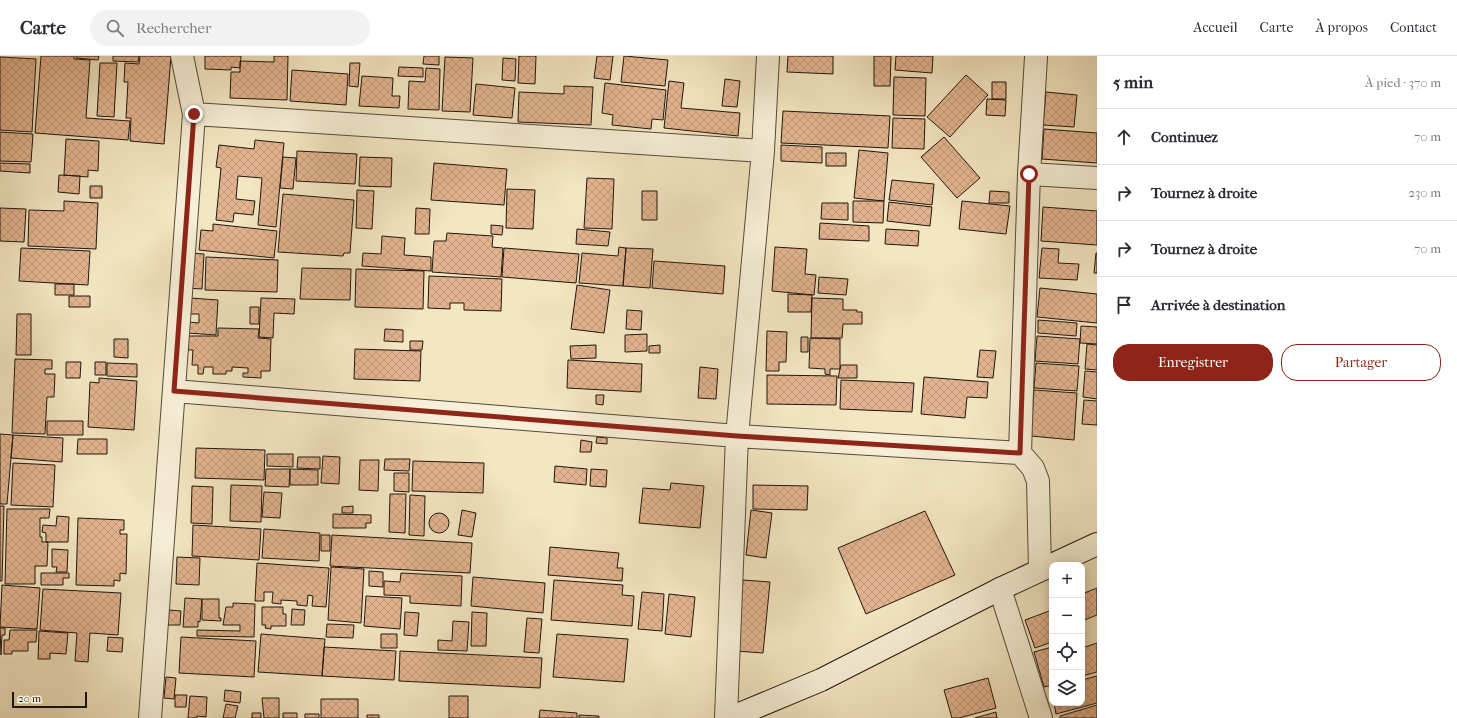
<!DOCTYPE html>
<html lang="fr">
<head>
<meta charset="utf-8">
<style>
  :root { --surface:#fff; --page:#f2f2f3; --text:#2b2b33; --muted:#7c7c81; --line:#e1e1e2; --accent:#8f2418 }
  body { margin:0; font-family:"IM FELL French Canon",serif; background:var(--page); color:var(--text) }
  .controls { position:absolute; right:12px; bottom:12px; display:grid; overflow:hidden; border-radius:8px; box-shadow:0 2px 10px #0003 }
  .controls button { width:36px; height:36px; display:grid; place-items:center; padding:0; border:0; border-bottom:1px solid var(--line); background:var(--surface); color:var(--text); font:20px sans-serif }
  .scale { position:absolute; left:12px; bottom:10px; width:75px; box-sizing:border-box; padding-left:4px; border:2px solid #1f160f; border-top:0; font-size:11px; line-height:14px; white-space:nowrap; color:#1f160f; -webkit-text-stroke:3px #f7efd7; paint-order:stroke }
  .stop { position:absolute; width:12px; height:12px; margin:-9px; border:3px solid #8f2418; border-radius:50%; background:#fff }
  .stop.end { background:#8f2418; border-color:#fff; box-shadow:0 1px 4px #0008 }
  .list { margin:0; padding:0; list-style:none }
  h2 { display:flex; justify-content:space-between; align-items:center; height:52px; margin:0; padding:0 16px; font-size:17px }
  h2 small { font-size:13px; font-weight:400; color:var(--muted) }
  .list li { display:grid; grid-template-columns:26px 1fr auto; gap:12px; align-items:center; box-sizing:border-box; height:56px; padding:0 16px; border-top:1px solid var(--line) }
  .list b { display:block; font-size:15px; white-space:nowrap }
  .list em { font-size:13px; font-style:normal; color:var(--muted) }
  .actions { display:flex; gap:8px; padding:12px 16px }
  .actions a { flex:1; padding:9px 0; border:1px solid var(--accent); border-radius:16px; text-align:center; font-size:14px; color:var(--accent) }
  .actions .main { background:var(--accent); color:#fff }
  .icon { flex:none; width:22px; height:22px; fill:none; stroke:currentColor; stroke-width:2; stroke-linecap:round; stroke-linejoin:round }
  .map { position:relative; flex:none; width:1097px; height:662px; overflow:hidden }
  header { display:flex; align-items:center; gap:24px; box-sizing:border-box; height:56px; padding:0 20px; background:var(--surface); border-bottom:1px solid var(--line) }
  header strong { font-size:19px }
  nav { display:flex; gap:22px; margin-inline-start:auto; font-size:14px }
  .search { width:280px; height:36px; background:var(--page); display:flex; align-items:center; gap:10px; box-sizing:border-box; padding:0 14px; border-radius:22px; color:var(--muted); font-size:15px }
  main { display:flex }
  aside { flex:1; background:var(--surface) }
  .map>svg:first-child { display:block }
  .building { fill:url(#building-cross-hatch); stroke:#1f160f }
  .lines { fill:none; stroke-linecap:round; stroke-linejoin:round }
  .street-casing { stroke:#544a3c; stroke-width:24 }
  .secondary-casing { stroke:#1f160f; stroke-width:24 }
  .street { stroke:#f7efd7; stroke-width:22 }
  .secondary { stroke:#f7efd7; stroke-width:22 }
  .route { stroke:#8f2418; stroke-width:5 }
</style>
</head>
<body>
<header>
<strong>Carte</strong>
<div class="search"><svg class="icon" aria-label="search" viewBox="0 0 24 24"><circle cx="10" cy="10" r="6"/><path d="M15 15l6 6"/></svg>Rechercher</div>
<nav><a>Accueil</a><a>Carte</a><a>À propos</a><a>Contact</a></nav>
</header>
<main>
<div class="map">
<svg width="1097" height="662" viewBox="0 0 1097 662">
  <defs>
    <pattern id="building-cross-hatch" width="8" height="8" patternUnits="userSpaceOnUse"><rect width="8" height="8" fill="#e3b48f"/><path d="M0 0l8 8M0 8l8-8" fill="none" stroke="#c29a7a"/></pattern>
  </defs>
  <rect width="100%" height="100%" fill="#f3e6c1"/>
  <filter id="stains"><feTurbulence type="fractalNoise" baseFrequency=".005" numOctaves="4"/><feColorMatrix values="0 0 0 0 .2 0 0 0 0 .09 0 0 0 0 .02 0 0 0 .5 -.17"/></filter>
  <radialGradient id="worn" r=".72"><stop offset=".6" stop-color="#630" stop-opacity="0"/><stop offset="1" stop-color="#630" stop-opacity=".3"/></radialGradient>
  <path class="building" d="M 41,0 L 74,0 L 74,3 L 90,4 L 86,62 L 130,65 L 128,84 L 35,77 Z
    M 76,0 L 99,0 L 98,4 L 76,2 Z
    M 113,0 L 139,0 L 138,6 L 113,5 Z
    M 140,0 L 171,0 L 164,88 L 130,85 L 131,62 L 126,62 L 128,26 L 124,26 L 125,7 L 139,8 Z
    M 205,0 L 241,0 L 240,12 L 231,11 L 231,14 L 205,13 Z
    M 274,0 L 288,0 L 287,44 L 230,42 L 231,16 L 240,16 L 240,5 L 274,6 Z
    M 424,0 L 439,0 L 439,9 L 423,8 Z
    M 519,0 L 536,0 L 535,28 L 518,27 Z
    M 597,0 L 613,0 L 610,24 L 594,22 Z
    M 624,0 L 668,4 L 665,30 L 621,26 Z
    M 788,0 L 833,0 L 833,18 L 787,16 Z
    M 874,0 L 891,0 L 890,30 L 874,30 Z
    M 896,0 L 933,0 L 932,17 L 895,14 Z
    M 0,1 L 36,3 L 32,76 L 0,74 Z
    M 445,1 L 473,2 L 470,56 L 442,55 Z
    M 503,2 L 516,3 L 515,25 L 502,24 Z
    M 100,7 L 117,7 L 114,61 L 97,60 Z
    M 350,7 L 360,7 L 358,31 L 349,30 Z
    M 399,11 L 423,12 L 423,21 L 398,20 Z
    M 426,12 L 440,13 L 439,54 L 408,53 L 409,25 L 425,26 Z
    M 292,14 L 348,18 L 346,49 L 290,45 Z
    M 966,19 L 988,39 L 950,81 L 927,61 Z
    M 362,20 L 393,22 L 392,40 L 400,40 L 399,52 L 359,50 Z
    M 894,21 L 926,22 L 925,60 L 893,59 Z
    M 725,23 L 740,25 L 737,51 L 722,50 Z
    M 669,25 L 684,27 L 681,52 L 740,57 L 738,80 L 664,72 Z
    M 992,26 L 1006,26 L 1006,43 L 992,43 Z
    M 605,27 L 666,34 L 663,64 L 652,63 L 651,73 L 612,69 L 613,59 L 602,57 Z
    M 476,28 L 515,32 L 512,62 L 473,59 Z
    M 564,30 L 593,31 L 591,69 L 518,66 L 519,36 L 564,38 Z
    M 1046,36 L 1077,39 L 1074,71 L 1043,69 Z
    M 987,43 L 1006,44 L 1005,60 L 986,59 Z
    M 783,55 L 890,60 L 888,92 L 781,87 Z
    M 893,62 L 925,63 L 924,93 L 892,92 Z
    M 1044,73 L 1097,77 L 1097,107 L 1042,103 Z
    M 0,76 L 33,78 L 31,106 L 0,105 Z
    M 944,81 L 980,122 L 957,142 L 921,101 Z
    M 66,83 L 99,85 L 98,115 L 88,114 L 88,121 L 64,119 Z
    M 255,84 L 284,87 L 276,171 L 258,169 L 262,122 L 238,120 L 236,143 L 255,145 L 253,159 L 234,157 L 233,166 L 216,164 L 221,112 L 216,111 L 219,89 L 254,93 Z
    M 781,89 L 822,91 L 822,107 L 781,105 Z
    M 859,94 L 888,97 L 884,145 L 854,142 Z
    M 297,95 L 357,98 L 355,128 L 296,125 Z
    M 826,97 L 846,97 L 846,110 L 826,110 Z
    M 283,101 L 296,102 L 293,133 L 280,132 Z
    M 360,101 L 392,102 L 391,131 L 359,130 Z
    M 0,107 L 30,108 L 30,117 L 0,115 Z
    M 434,107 L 507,113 L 504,149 L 431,144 Z
    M 59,119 L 80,120 L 79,138 L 58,136 Z
    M 587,122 L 614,123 L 612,173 L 584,172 Z
    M 892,124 L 934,128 L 932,149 L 889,144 Z
    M 90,130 L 102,130 L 102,142 L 90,142 Z
    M 507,133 L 535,134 L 533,173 L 506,172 Z
    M 357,134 L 374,135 L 372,173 L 356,172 Z
    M 642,135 L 657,135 L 657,164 L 642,164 Z
    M 990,135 L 1009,136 L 1009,147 L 989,147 Z
    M 283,138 L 354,144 L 350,197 L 344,197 L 343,200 L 278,196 Z
    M 64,145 L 98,147 L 96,193 L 28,190 L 29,154 L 64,155 Z
    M 853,145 L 884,145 L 883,167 L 853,166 Z
    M 962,145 L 1010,150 L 1006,178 L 959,173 Z
    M 889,146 L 932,151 L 930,170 L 887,165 Z
    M 822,147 L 848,147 L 848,164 L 821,163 Z
    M 1043,151 L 1097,155 L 1097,189 L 1041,185 Z
    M 0,152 L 26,153 L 24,186 L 0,185 Z
    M 416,152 L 430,153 L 429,178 L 415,178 Z
    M 820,167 L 869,170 L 869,185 L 819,183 Z
    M 213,168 L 277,175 L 274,202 L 199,194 L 201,174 L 213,175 Z
    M 491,169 L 503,170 L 502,179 L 491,178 Z
    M 577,173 L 610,176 L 608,190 L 576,188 Z
    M 886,173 L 919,175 L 918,190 L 885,188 Z
    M 447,177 L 493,180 L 492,191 L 503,192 L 501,221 L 432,216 L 434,185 L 446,185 Z
    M 382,180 L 405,182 L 404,199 L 431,201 L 431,215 L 362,210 L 363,197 L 381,198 Z
    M 619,191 L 626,192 L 623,230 L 579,227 L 582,197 L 618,200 Z
    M 775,191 L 807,193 L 805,218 L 816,219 L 814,239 L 772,235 Z
    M 21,192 L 90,195 L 88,229 L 19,225 Z
    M 504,192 L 579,198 L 576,227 L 502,221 Z
    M 626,192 L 653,193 L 650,232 L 623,230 Z
    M 1042,192 L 1059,193 L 1058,207 L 1079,208 L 1077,224 L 1039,222 Z
    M 189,197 L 204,198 L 202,233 L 188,232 Z
    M 1096,197 L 1097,197 L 1097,217 L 1094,217 Z
    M 206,201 L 278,204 L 277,236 L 205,234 Z
    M 654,205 L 725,210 L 723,238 L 652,232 Z
    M 302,212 L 351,213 L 350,244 L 300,243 Z
    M 356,213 L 424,215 L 423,253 L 355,251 Z
    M 429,220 L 502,223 L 501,255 L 464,254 L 464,247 L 450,247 L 450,253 L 428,252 Z
    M 819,221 L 848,223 L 846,239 L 818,237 Z
    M 55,228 L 74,228 L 74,239 L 55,239 Z
    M 577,229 L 610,234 L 604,277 L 571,273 Z
    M 1040,232 L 1097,238 L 1097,267 L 1037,261 Z
    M 788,238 L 812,239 L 811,256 L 788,256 Z
    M 69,240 L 90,240 L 90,251 L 69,251 Z
    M 190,242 L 218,244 L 216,279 L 187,277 L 188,266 L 199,267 L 199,258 L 189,258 Z
    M 261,242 L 295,243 L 294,258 L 274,257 L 273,282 L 259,281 Z
    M 812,242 L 843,243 L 843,254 L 857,254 L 857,256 L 862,256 L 862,268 L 843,268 L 842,282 L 811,282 Z
    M 250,251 L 259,251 L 259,268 L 250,268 Z
    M 627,254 L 642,255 L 641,274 L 626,273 Z
    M 17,258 L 31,258 L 31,299 L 16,299 Z
    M 1038,264 L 1077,267 L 1076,280 L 1038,277 Z
    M 1081,270 L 1097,271 L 1097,288 L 1080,287 Z
    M 218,272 L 259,273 L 258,282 L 271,283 L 270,315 L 261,315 L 261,322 L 243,321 L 243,317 L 248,317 L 248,312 L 232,311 L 232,315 L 226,315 L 226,318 L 213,318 L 213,311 L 204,311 L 203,318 L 198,318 L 198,309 L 192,309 L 193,294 L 188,294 L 188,280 L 218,280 Z
    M 385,273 L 403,274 L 403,286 L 384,285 Z
    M 767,275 L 787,276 L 786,306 L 779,306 L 779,315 L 766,315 Z
    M 647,278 L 647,295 L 625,296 L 625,279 Z
    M 1037,280 L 1080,283 L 1078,308 L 1035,305 Z
    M 801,281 L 808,281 L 808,296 L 801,296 Z
    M 810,282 L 840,283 L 840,313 L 830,313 L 830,319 L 825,318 L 825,313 L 809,312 Z
    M 114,283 L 128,283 L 128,302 L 114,301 Z
    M 410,285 L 423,285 L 422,294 L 410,294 Z
    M 1087,288 L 1097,289 L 1097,314 L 1085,313 Z
    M 596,289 L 596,302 L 571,303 L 570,290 Z
    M 660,289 L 660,297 L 649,297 L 649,290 Z
    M 355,293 L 421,295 L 420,325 L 354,323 Z
    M 980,294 L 996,295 L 993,322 L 977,321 Z
    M 15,303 L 52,304 L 52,313 L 45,313 L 45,318 L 55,318 L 54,341 L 47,341 L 45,378 L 12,377 Z
    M 568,304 L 642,308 L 641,336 L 567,332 Z
    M 66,306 L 81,306 L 80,322 L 66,322 Z
    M 95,306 L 106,306 L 106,319 L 95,319 Z
    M 107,307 L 137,308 L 137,321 L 107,320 Z
    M 1036,307 L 1079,310 L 1077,335 L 1034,332 Z
    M 841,309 L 857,309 L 857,322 L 838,322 Z
    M 700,311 L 718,313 L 716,343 L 698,342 Z
    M 1085,315 L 1097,316 L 1097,343 L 1083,341 Z
    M 767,319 L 837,320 L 836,349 L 767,348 Z
    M 924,321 L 988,326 L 987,342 L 967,341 L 965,362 L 921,358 Z
    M 99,322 L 137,325 L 134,374 L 88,371 L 90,326 L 99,327 Z
    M 841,324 L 914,327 L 912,356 L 840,353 Z
    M 1034,334 L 1077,337 L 1074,384 L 1031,380 Z
    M 596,339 L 604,339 L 603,349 L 596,348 Z
    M 1084,344 L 1097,345 L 1097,369 L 1082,368 Z
    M 47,365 L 83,365 L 83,379 L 47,379 Z
    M 0,378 L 13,379 L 7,448 L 0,448 Z
    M 13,379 L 63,382 L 62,406 L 11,402 Z
    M 597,381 L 607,382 L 607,388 L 596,387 Z
    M 78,383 L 107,383 L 107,398 L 77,398 Z
    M 581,384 L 592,386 L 591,396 L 580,396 Z
    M 196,392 L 265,394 L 264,424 L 195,422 Z
    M 267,398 L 293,398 L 293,411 L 267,410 Z
    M 323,400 L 340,401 L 339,428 L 321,427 Z
    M 298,401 L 320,401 L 320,413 L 297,412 Z
    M 385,403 L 410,403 L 409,415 L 384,414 Z
    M 360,404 L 379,404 L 378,435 L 359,434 Z
    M 413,405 L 484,407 L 483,437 L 412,435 Z
    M 13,407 L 55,409 L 53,451 L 11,449 Z
    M 555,410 L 587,413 L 586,429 L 554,426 Z
    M 266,413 L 290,413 L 289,431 L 265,430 Z
    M 290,413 L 318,414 L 318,429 L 290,429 Z
    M 591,413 L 607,414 L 606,431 L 590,430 Z
    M 394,417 L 409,417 L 409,436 L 394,435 Z
    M 671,427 L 704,430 L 700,472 L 639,467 L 643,432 L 670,434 Z
    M 231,429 L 262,430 L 261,466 L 230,465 Z
    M 753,429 L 808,430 L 807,454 L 753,453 Z
    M 192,430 L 213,431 L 212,468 L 191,467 Z
    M 264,436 L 282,437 L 280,462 L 262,461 Z
    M 390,438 L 406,438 L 405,477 L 389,476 Z
    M 410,439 L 425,440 L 424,480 L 409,479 Z
    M 0,450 L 4,450 L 2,525 L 0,525 Z
    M 353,450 L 353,457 L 342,457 L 342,451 Z
    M 7,453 L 50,453 L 49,462 L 40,462 L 40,481 L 42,481 L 42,486 L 48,486 L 47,510 L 35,510 L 35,528 L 5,528 Z
    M 462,454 L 476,457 L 472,481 L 458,479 Z
    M 751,454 L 772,457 L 766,502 L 746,499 Z
    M 925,455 L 955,519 L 866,558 L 838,492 Z
    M429 467a10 10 0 1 1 20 0a10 10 0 1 1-20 0Z
    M 333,458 L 371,459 L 371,467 L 366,467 L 366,472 L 333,472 Z
    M 57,460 L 69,461 L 68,486 L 46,486 L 46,477 L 42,476 L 43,469 L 56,470 Z
    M 78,462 L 124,464 L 124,474 L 120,474 L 120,478 L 127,478 L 126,518 L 120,517 L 120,525 L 114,524 L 114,530 L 76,529 Z
    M 193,469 L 261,473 L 259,504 L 192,500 Z
    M 264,473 L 320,477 L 319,505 L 262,502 Z
    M 321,479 L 330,479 L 330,495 L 321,495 Z
    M 332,479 L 472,487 L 470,517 L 330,510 Z
    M 550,491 L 619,497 L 617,512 L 623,512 L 622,525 L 548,519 Z
    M 52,493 L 68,494 L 67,516 L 56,516 L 57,511 L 52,511 Z
    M 177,501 L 200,502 L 199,529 L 176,528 Z
    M 257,507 L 329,512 L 326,551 L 312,550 L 313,540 L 308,539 L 307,550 L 297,549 L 297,545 L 281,544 L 281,548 L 272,547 L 273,536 L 264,536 L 264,545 L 255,545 Z
    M 331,511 L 364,513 L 361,567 L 328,564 Z
    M 369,515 L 383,516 L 383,531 L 369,530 Z
    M 41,517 L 69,517 L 69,522 L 63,522 L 63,529 L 41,529 Z
    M 401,517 L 462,520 L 461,550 L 410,547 L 410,540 L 384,539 L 384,525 L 400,526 Z
    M 473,521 L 545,527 L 543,557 L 471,550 Z
    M 554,524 L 623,529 L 622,539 L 634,540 L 632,570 L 551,564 Z
    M 743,524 L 770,526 L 763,597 L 736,595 Z
    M 2,529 L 40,532 L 37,573 L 0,571 Z
    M 1097,532 L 1097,559 L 1082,565 L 1082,538 Z
    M 43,533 L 121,537 L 118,579 L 90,577 L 88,606 L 75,605 L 77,577 L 40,574 Z
    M 642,536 L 664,538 L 662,575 L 638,573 Z
    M 669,538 L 695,541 L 691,581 L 665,578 Z
    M 366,540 L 402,542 L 400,573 L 364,570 Z
    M 185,542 L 202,543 L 200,566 L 198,565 L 198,571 L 183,571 Z
    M 202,543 L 219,543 L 219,562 L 221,562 L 221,565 L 202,564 Z
    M 233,547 L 255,548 L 254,581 L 197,580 L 197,574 L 240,575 L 240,569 L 223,569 L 226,551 L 233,551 Z
    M 262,551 L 283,551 L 283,558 L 286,558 L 286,570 L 271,570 L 271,573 L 265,572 L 266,569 L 262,569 Z
    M 292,553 L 305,554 L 304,569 L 291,569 Z
    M 169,554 L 181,555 L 180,569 L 168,569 Z
    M 1052,554 L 1052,586 L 1035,592 L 1025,564 Z
    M 405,556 L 419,557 L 417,580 L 404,579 Z
    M 472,556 L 487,557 L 486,590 L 471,590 Z
    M 527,562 L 542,563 L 539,597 L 524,596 Z
    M 453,565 L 469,566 L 467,595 L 438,594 L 438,584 L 452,585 Z
    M 327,568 L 354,569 L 353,582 L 326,581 Z
    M 0,572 L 5,572 L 5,579 L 2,579 L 1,599 Z
    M 10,574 L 37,574 L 36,586 L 28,586 L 28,595 L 12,595 L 12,598 L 4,598 L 4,584 L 9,584 Z
    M 39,575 L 68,577 L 66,598 L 50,597 L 50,603 L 38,603 Z
    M 261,578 L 325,583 L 322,620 L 258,616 Z
    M 381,578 L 397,578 L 397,592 L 381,592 Z
    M 557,578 L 628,583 L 624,626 L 553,621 Z
    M 108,581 L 123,582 L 122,596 L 107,595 Z
    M 181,581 L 256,585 L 254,621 L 179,617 Z
    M 1097,587 L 1097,616 L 1082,620 L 1082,592 Z
    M 324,591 L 396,595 L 394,624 L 322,620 Z
    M 1052,591 L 1052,629 L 1044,631 L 1034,596 Z
    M 400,595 L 542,602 L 540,632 L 399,625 Z
    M 1097,620 L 1097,647 L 1056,658 L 1054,647 L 1082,647 L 1082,624 Z
    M 166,621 L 176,622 L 174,643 L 164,642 Z
    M 988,622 L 996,652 L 959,662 L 952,662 L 944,634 Z
    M 225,634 L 241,636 L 240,647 L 224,645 Z
    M 175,639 L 187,639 L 186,651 L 175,651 Z
    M 190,640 L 207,641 L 206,661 L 197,660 L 197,662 L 188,662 Z
    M 449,640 L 468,640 L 468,662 L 449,662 Z
    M 262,642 L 279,642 L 279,662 L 264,662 Z
    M 321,643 L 358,643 L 358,662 L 321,662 Z
    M 226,648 L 238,650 L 235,662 L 223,662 Z
    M 1097,649 L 1097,662 L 1060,662 L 1060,660 Z
    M 540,654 L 577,657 L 577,662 L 539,662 Z
    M 996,656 L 997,662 L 975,662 Z
    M 252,657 L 261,657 L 261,662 L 252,662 Z
    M 283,657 L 297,657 L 297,662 L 283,662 Z
    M 305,658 L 319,658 L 319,662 L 305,662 Z
    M 367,659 L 379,659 L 379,662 L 367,662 Z
    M 579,659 L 599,660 L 599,662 L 579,662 Z"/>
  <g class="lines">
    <defs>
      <path id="street" d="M 194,58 L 763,95
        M 1029,118 L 1097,122
        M 174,335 L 737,380 L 1020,397 L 1033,412 L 1038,425 L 1040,514
        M 1020,397 L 1029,118 L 1036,1
        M 1000,533 L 1041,662
        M 150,662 L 194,58 L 182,0
        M 726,662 L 737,380 L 763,95 L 768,0"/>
      <path id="secondary" d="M 730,662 L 821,624 L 1000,533 L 1097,488"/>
    </defs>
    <use href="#street" class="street-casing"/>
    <use href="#secondary" class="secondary-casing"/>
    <use href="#street" class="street"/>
    <use href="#secondary" class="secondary"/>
  </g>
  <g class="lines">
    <path class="route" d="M 194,58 L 174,335 L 737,380 L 1020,397 L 1029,118"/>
  </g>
  <rect width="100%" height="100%" filter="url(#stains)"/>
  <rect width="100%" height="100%" fill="url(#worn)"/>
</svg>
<div class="controls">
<button>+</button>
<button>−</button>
<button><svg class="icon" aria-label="locate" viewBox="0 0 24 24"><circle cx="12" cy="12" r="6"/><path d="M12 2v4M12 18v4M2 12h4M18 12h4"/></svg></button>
<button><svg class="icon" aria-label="layers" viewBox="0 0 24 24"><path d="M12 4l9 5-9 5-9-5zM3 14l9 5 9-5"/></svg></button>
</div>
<div class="scale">20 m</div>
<div class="stop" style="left:1029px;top:118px"></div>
<div class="stop end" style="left:194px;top:58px"></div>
</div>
<aside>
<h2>5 min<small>À pied · 370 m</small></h2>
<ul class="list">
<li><svg class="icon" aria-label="ahead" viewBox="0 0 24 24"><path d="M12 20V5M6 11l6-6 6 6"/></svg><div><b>Continuez</b></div><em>70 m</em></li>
<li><svg class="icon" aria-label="right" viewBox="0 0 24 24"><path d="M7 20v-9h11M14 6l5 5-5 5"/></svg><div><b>Tournez à droite</b></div><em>230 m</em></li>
<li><svg class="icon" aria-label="right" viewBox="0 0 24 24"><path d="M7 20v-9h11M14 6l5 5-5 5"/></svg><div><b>Tournez à droite</b></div><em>70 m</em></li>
<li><svg class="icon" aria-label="arrive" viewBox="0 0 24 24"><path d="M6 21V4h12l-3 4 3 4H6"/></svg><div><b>Arrivée à destination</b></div></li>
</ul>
<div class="actions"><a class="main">Enregistrer</a><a>Partager</a></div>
</aside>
</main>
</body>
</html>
